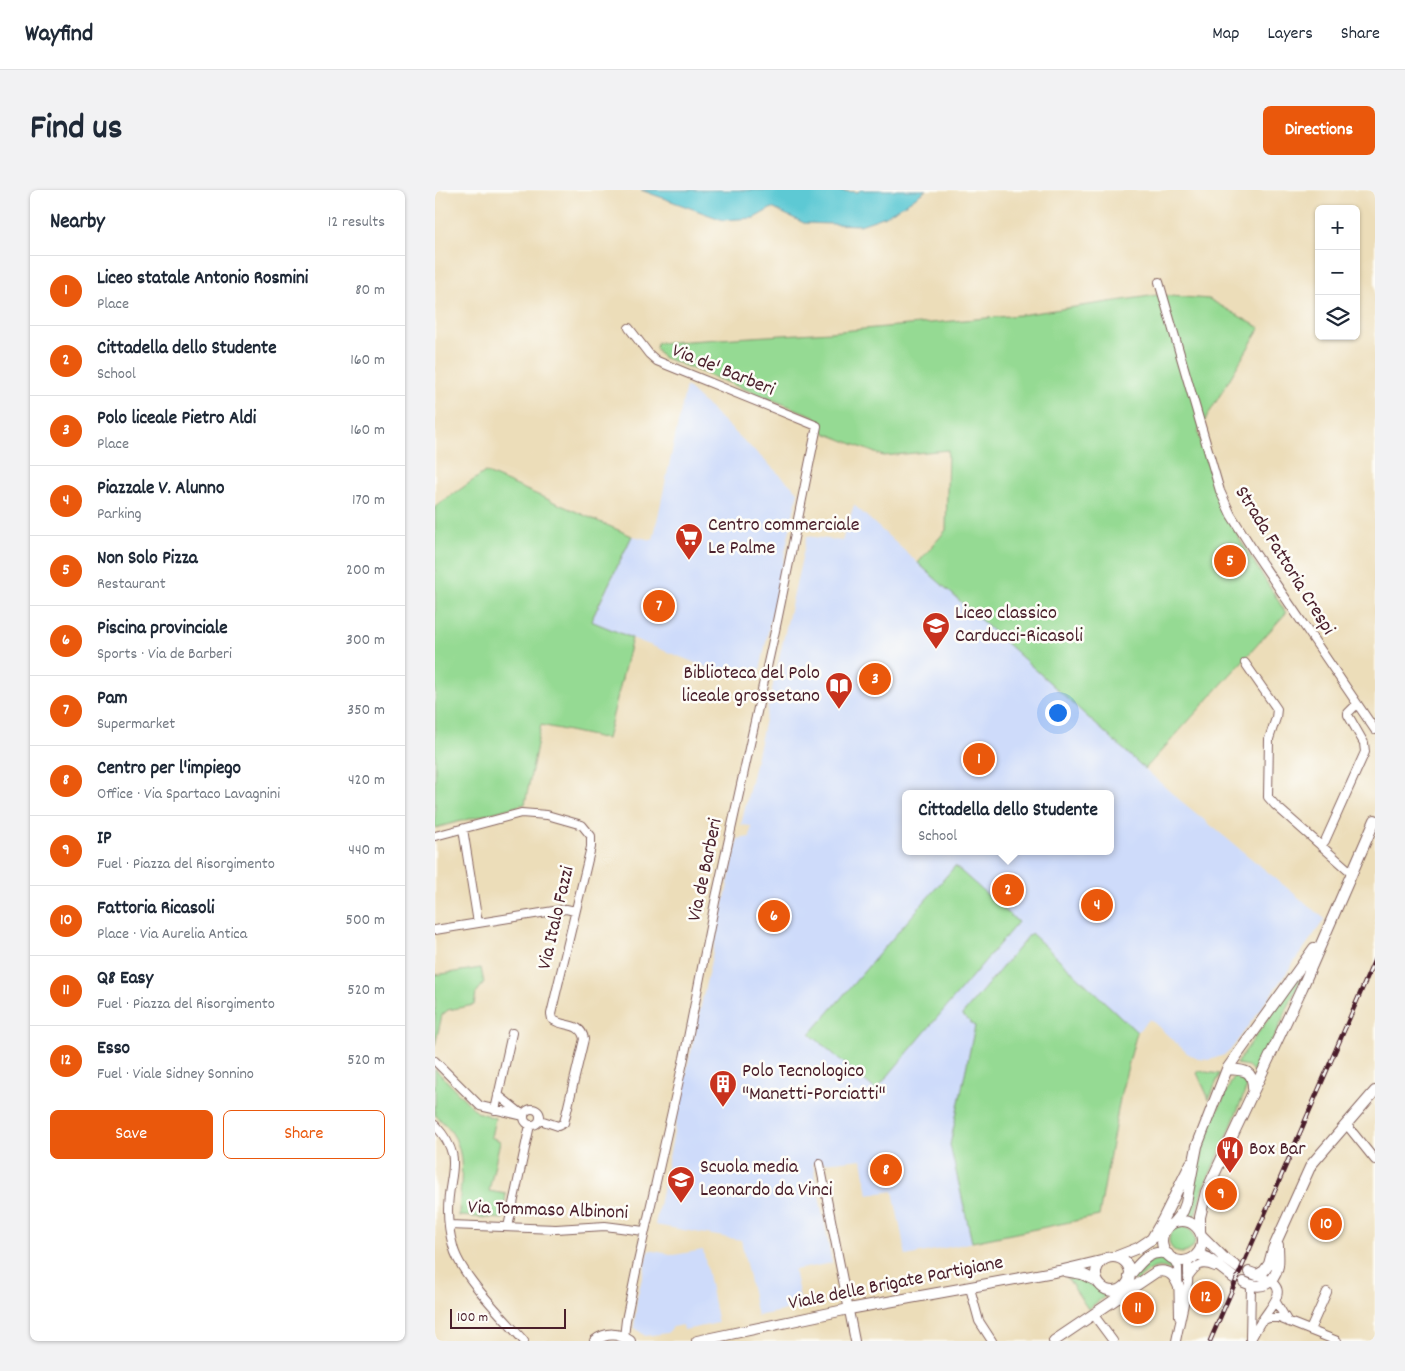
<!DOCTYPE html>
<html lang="en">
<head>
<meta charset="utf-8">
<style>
  :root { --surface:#fff; --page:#f2f2f3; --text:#1f2937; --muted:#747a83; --line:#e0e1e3; --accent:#ea580c }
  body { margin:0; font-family:Dekko,sans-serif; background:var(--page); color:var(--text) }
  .controls { position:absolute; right:15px; top:15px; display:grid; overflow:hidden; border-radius:8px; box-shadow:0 1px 4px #0004 }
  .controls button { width:45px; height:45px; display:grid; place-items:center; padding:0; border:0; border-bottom:1px solid var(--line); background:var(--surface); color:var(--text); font:25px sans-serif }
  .scale { position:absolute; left:15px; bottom:12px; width:116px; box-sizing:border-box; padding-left:5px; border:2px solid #4a1f2b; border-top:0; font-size:14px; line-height:18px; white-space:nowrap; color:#4a1f2b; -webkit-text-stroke:4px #fdfcf7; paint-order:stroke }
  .you { position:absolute; left:622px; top:522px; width:18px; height:18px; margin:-12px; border:4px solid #fff; border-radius:50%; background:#1a73e8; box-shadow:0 0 0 8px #1a73e833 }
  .badge { display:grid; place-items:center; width:32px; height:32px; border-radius:50%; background:var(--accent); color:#fff; font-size:16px; font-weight:700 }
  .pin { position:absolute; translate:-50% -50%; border:2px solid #fff; box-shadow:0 1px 5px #0006 }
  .popup { position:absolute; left:467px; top:600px; width:212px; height:65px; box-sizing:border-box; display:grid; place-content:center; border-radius:8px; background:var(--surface); filter:drop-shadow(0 1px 4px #0005); font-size:16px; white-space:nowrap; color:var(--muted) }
  .popup b { font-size:19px; color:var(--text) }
  .popup::after { content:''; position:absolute; left:50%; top:100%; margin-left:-10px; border:10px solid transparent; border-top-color:var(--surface) }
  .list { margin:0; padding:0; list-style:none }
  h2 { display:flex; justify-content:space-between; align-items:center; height:65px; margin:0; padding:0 20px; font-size:21px }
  h2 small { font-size:16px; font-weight:400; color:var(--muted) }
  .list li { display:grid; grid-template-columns:32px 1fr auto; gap:15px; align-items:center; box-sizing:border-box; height:70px; padding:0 20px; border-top:1px solid var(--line) }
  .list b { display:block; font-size:19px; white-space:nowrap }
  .list p { margin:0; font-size:16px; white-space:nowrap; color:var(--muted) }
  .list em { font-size:16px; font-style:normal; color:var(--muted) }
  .actions { display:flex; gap:10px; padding:15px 20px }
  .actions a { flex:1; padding:11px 0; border:1px solid var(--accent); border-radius:8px; text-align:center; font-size:18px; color:var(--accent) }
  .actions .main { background:var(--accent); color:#fff }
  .icon { flex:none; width:28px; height:28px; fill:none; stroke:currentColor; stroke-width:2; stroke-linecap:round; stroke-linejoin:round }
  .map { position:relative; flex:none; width:940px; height:1151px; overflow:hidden; border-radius:8px }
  header { display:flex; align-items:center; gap:30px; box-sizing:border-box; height:70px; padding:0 25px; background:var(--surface); border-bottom:1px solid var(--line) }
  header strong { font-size:24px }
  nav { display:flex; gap:28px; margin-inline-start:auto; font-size:18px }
  .intro { display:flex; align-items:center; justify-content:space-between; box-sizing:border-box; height:120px; padding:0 30px }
  h1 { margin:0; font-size:35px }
  .button { padding:12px 22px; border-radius:8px; background:var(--accent); color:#fff; font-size:18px; font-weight:700 }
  main { display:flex; gap:30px; padding:0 30px }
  aside { flex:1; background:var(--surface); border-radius:8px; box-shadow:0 1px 4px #0004 }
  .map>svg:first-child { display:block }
  .built { fill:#cedbfa; fill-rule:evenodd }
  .green { fill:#95da93; stroke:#707c5f }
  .water { fill:#5dc9d4; stroke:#547480 }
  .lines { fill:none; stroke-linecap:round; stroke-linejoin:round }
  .minor-casing { stroke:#83625d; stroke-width:10 }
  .major-casing { stroke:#83625d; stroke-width:12 }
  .minor { stroke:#fff; stroke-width:8 }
  .major { stroke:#fff; stroke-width:10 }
  .rail-casing { stroke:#4a1f2b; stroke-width:4.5 }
  .rail { stroke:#fdfcf7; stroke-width:2.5; stroke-dasharray:8; stroke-linecap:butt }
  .labels { text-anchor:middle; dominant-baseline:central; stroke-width:5; stroke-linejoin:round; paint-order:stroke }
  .street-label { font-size:20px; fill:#4a1f2b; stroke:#fdfcf7 }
  .poi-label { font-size:20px; fill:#4a1f2b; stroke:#fdfcf7; text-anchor:start }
</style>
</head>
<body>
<header>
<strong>Wayfind</strong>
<nav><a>Map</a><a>Layers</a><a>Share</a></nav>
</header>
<div class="intro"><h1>Find us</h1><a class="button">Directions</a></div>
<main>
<aside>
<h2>Nearby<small>12 results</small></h2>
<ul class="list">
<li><span class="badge">1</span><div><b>Liceo statale Antonio Rosmini</b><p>Place</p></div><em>80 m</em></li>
<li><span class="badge">2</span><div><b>Cittadella dello Studente</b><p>School</p></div><em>160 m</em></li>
<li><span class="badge">3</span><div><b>Polo liceale Pietro Aldi</b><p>Place</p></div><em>160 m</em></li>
<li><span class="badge">4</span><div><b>Piazzale V. Alunno</b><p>Parking</p></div><em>170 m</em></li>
<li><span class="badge">5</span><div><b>Non Solo Pizza</b><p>Restaurant</p></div><em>200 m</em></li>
<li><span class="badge">6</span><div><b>Piscina provinciale</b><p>Sports · Via de Barberi</p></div><em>300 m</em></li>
<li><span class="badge">7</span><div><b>Pam</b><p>Supermarket</p></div><em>350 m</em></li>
<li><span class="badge">8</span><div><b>Centro per l'impiego</b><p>Office · Via Spartaco Lavagnini</p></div><em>420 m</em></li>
<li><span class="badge">9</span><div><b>IP</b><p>Fuel · Piazza del Risorgimento</p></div><em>440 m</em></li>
<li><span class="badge">10</span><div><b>Fattoria Ricasoli</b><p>Place · Via Aurelia Antica</p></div><em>500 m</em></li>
<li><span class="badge">11</span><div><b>Q8 Easy</b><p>Fuel · Piazza del Risorgimento</p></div><em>520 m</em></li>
<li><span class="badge">12</span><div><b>Esso</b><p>Fuel · Viale Sidney Sonnino</p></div><em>520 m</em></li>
</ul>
<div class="actions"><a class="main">Save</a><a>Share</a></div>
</aside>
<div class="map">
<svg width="940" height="1151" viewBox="0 0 940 1151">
  <rect width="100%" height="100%" fill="#fdfcf7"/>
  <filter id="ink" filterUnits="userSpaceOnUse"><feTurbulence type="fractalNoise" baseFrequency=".02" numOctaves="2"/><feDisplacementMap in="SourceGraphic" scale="10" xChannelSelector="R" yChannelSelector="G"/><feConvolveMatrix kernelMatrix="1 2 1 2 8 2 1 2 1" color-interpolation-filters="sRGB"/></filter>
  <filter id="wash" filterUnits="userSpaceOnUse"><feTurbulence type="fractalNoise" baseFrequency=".0096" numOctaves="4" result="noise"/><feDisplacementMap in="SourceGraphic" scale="20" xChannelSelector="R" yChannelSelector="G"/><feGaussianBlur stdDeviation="1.12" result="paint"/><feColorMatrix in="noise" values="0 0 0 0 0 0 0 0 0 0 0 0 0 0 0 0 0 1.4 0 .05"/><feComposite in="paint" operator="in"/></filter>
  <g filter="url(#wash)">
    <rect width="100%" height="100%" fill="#ecddb9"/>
    <path class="built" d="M 251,196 L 363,302 L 323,490 L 281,481 L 156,432 L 197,346 L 218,350 Z
      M 419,315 L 740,606 L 890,729 L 798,857 L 789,865 L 775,870 L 763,869 L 752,863 L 715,829 L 702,842 L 686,903 L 664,1026 L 471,1066 L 458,1001 L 433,1005 L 427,969 L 378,974 L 397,1073 L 359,1080 L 367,1117 L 322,1126 L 306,1050 L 220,1035 L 253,874 L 303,649 L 315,647 L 316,636 L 306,635 L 372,346 L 407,351 ZM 470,604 L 676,604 L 676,661 L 470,661 Z
      M 214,1060 L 239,1065 L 268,1060 L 283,1133 L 249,1140 L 248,1135 L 238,1137 L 232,1143 L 210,1146 L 199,1137 L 202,1108 Z"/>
    <path class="green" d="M 722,105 L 774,109 L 825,138 L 763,242 L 785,311 L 805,350 L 851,423 L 710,579 L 483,373 L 511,340 L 513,260 L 448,266 L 390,243 L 379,226 L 227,167 L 221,158 L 222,153 L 395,142 L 585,125 Z
      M 50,282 L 197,346 L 156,431 L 197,448 L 172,549 L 106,535 L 90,614 L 0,638 L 0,317 Z
      M 520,676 L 583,732 L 441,900 L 375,844 Z
      M 596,743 L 702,842 L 686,903 L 664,1026 L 537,1052 L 515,955 L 540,836 L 527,825 Z
      M 46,778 L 49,793 L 41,803 L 39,815 L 13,820 L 7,825 L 0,856 L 0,785 Z
      M 871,778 L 822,885 L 813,876 L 801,874 L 868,779 Z
      M 0,879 L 42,922 L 60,928 L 56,947 L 65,951 L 54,1001 L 71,1004 L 68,1029 L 24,1026 C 24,998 34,963 14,939 C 10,934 5,929 0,925 Z
      M 764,881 L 785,884 L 774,909 L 762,883 Z
      M 800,884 L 810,885 L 813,894 L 793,944 L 768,999 L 759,1028 L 749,1025 L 756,1010 L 772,943 Z
      M734 1050a13 13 0 1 1 26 0a13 13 0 1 1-26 0Z
      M 730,1066 L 739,1076 L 740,1082 C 719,1072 718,1079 701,1091 L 698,1090 L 698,1088 L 716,1068 Z
      M 631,1086 L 646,1089 L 673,1104 L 653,1119 Z"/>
    <path class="water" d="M 206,0 L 390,0 L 422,2 L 426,0 L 491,0 L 471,14 L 448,27 L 425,35 L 369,33 L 337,18 L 319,28 L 288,30 Z"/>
  </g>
  <g filter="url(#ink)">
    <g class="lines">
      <defs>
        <path id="minor" d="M 724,92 L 785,301 L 796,325 L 820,363 L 940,540
          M 810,473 L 842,519 L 841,528 L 834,549 L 833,607 L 840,615 L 917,683
          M 28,639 L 43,733
          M 0,646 L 86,623 L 112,625 L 147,635 L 156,646 L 156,657 L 116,824 L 117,829 C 128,838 146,831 149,849 L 129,933 L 123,936 L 105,930
          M 886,656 L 890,651 L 930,562 L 929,553 L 913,525 L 913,523 L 922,514
          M 0,740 L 131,719 L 140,721
          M 0,871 L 45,916 L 89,926
          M 63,905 L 88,925
          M89 927a8 8 0 1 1 16 0a8 8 0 1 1-16 0Z
          M 60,920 L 77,843
          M 911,934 L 940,970
          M 0,935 C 31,969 13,982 13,1021 C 13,1032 15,1045 18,1056 C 24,1084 69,1128 89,1151
          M 385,974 L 420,1151
          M 15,1035 L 121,1039 L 170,1036 L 209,1041
          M 73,1037 L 95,935
          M 738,1068 L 743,1078 L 744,1126
          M 753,1087 C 761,1075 766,1071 780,1077
          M 535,1098 L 544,1131 L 557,1151
          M 841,1112 L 853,1132
          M 658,1124 L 678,1151
          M 826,1131 L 834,1128 L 844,1128 L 902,1151
          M 875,1140 L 892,1102
          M 189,1147 L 191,1130 L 203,1072 L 249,868 L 280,712 L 340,441 L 382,236 L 222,171 L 214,164 L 194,138
          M 815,1149 L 816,1096
          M 741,1151 C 745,1131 750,1112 753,1092 C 754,1084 751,1076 755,1069
          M 815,1151 C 819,1144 823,1136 827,1130 C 840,1110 857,1097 822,1085"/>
        <path id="major" d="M 792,879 C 808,880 818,879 818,898
          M727 1051a20 20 0 1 1 40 0a20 20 0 1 1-40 0Z
          M 738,1033 L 748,1021 L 751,1013 L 762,956 L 792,879 L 879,758
          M 765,1042 L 765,1027 L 771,1002 L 867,798 L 940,630
          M 766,1045 L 788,1067 L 803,1078
          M 716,1050 L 728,1029 L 756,973
          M 762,1064 L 773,1068 L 799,1088
          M 680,1067 L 703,1058 L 721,1046
          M661 1084a17 17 0 1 1 34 0a17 17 0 1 1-34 0Z
          M 630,1081 L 647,1084 L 662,1091
          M 814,1082 L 822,1085 L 829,1081 L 834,1074 L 838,1059 L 876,975 L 940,901
          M 694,1086 C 705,1073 715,1058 733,1064
          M 809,1092 C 826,1100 839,1095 843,1076 C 844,1069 843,1062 843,1055
          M 160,1151 C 171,1142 184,1143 195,1151
          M 262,1151 L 414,1119 L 624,1081 L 666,1071
          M 619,1151 L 721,1082 C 734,1079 739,1085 744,1097"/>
      </defs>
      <use href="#minor" class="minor-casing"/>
      <use href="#major" class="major-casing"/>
      <use href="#minor" class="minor"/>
      <use href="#major" class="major"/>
      <defs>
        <path id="rail" d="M 775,1151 L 940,769"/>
      </defs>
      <use href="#rail" class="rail-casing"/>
      <use href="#rail" class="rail"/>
    </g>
  </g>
  <defs>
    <symbol id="supermarket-pin" viewBox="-11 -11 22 30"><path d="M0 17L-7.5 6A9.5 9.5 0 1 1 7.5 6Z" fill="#c8321e" stroke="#fdfcf7"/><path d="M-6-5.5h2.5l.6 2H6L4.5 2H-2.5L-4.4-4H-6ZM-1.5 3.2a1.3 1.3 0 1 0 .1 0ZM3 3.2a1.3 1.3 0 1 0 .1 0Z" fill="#fff"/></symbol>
    <symbol id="school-pin" viewBox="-11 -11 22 30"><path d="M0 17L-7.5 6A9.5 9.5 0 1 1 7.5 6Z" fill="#c8321e" stroke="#fdfcf7"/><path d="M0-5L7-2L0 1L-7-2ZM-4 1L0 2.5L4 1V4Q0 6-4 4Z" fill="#fff"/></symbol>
    <symbol id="library-pin" viewBox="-11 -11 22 30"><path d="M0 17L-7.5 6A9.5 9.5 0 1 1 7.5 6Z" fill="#c8321e" stroke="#fdfcf7"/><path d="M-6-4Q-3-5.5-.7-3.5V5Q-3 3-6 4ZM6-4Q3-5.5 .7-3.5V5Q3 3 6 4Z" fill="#fff"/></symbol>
    <symbol id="building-pin" viewBox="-11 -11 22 30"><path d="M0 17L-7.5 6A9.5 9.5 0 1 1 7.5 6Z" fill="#c8321e" stroke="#fdfcf7"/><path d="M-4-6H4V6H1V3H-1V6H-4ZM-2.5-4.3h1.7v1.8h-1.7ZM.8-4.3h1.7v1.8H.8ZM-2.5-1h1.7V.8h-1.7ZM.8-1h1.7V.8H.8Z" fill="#fff"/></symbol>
    <symbol id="restaurant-pin" viewBox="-11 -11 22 30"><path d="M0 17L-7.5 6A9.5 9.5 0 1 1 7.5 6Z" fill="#c8321e" stroke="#fdfcf7"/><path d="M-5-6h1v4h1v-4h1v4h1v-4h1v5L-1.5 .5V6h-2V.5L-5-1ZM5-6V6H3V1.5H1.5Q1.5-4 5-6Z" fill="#fff"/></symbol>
  </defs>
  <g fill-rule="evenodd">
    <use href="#supermarket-pin" x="238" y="331" width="32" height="43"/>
    <use href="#school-pin" x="485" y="420" width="32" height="43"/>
    <use href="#library-pin" x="388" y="480" width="32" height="43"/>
    <use href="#building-pin" x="272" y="878" width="32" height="43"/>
    <use href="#restaurant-pin" x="779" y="944" width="32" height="43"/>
    <use href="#school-pin" x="230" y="974" width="32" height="43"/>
  </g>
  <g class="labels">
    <g class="street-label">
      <text transform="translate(288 181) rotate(22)">Via de' Barberi</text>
      <text transform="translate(849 371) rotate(58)">Strada Fattoria Crespi</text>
      <text transform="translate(271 680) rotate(-78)">Via de Barberi</text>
      <text transform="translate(122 728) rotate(-77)">Via Italo Fazzi</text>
      <text transform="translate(113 1021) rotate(2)">Via Tommaso Albinoni</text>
      <text transform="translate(461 1094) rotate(-11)">Viale delle Brigate Partigiane</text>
    </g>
    <g class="poi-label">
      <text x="273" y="336">Centro commerciale<tspan x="273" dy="23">Le Palme</tspan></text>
      <text x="520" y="424">Liceo classico<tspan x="520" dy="23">Carducci-Ricasoli</tspan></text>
      <text x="385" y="484" text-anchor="end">Biblioteca del Polo<tspan x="385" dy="23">liceale grossetano</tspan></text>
      <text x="307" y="882">Polo Tecnologico<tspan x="307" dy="23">"Manetti-Porciatti"</tspan></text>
      <text x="814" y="960">Box Bar</text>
      <text x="265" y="978">Scuola media<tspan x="265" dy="23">Leonardo da Vinci</tspan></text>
    </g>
  </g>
</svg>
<div class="controls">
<button>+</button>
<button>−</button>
<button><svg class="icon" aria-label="layers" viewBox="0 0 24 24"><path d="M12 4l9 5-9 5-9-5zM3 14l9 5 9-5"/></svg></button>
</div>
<div class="scale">100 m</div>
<div class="you"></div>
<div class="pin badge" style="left:544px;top:569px">1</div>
<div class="pin badge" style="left:573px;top:700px">2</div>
<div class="popup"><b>Cittadella dello Studente</b>School</div>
<div class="pin badge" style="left:440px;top:489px">3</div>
<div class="pin badge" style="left:662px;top:715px">4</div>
<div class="pin badge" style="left:795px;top:371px">5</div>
<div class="pin badge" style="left:339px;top:726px">6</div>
<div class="pin badge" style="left:224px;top:416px">7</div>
<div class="pin badge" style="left:451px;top:980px">8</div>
<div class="pin badge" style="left:786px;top:1004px">9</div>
<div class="pin badge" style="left:891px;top:1034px">10</div>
<div class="pin badge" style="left:703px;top:1118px">11</div>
<div class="pin badge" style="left:771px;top:1107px">12</div>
</div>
</main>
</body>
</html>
